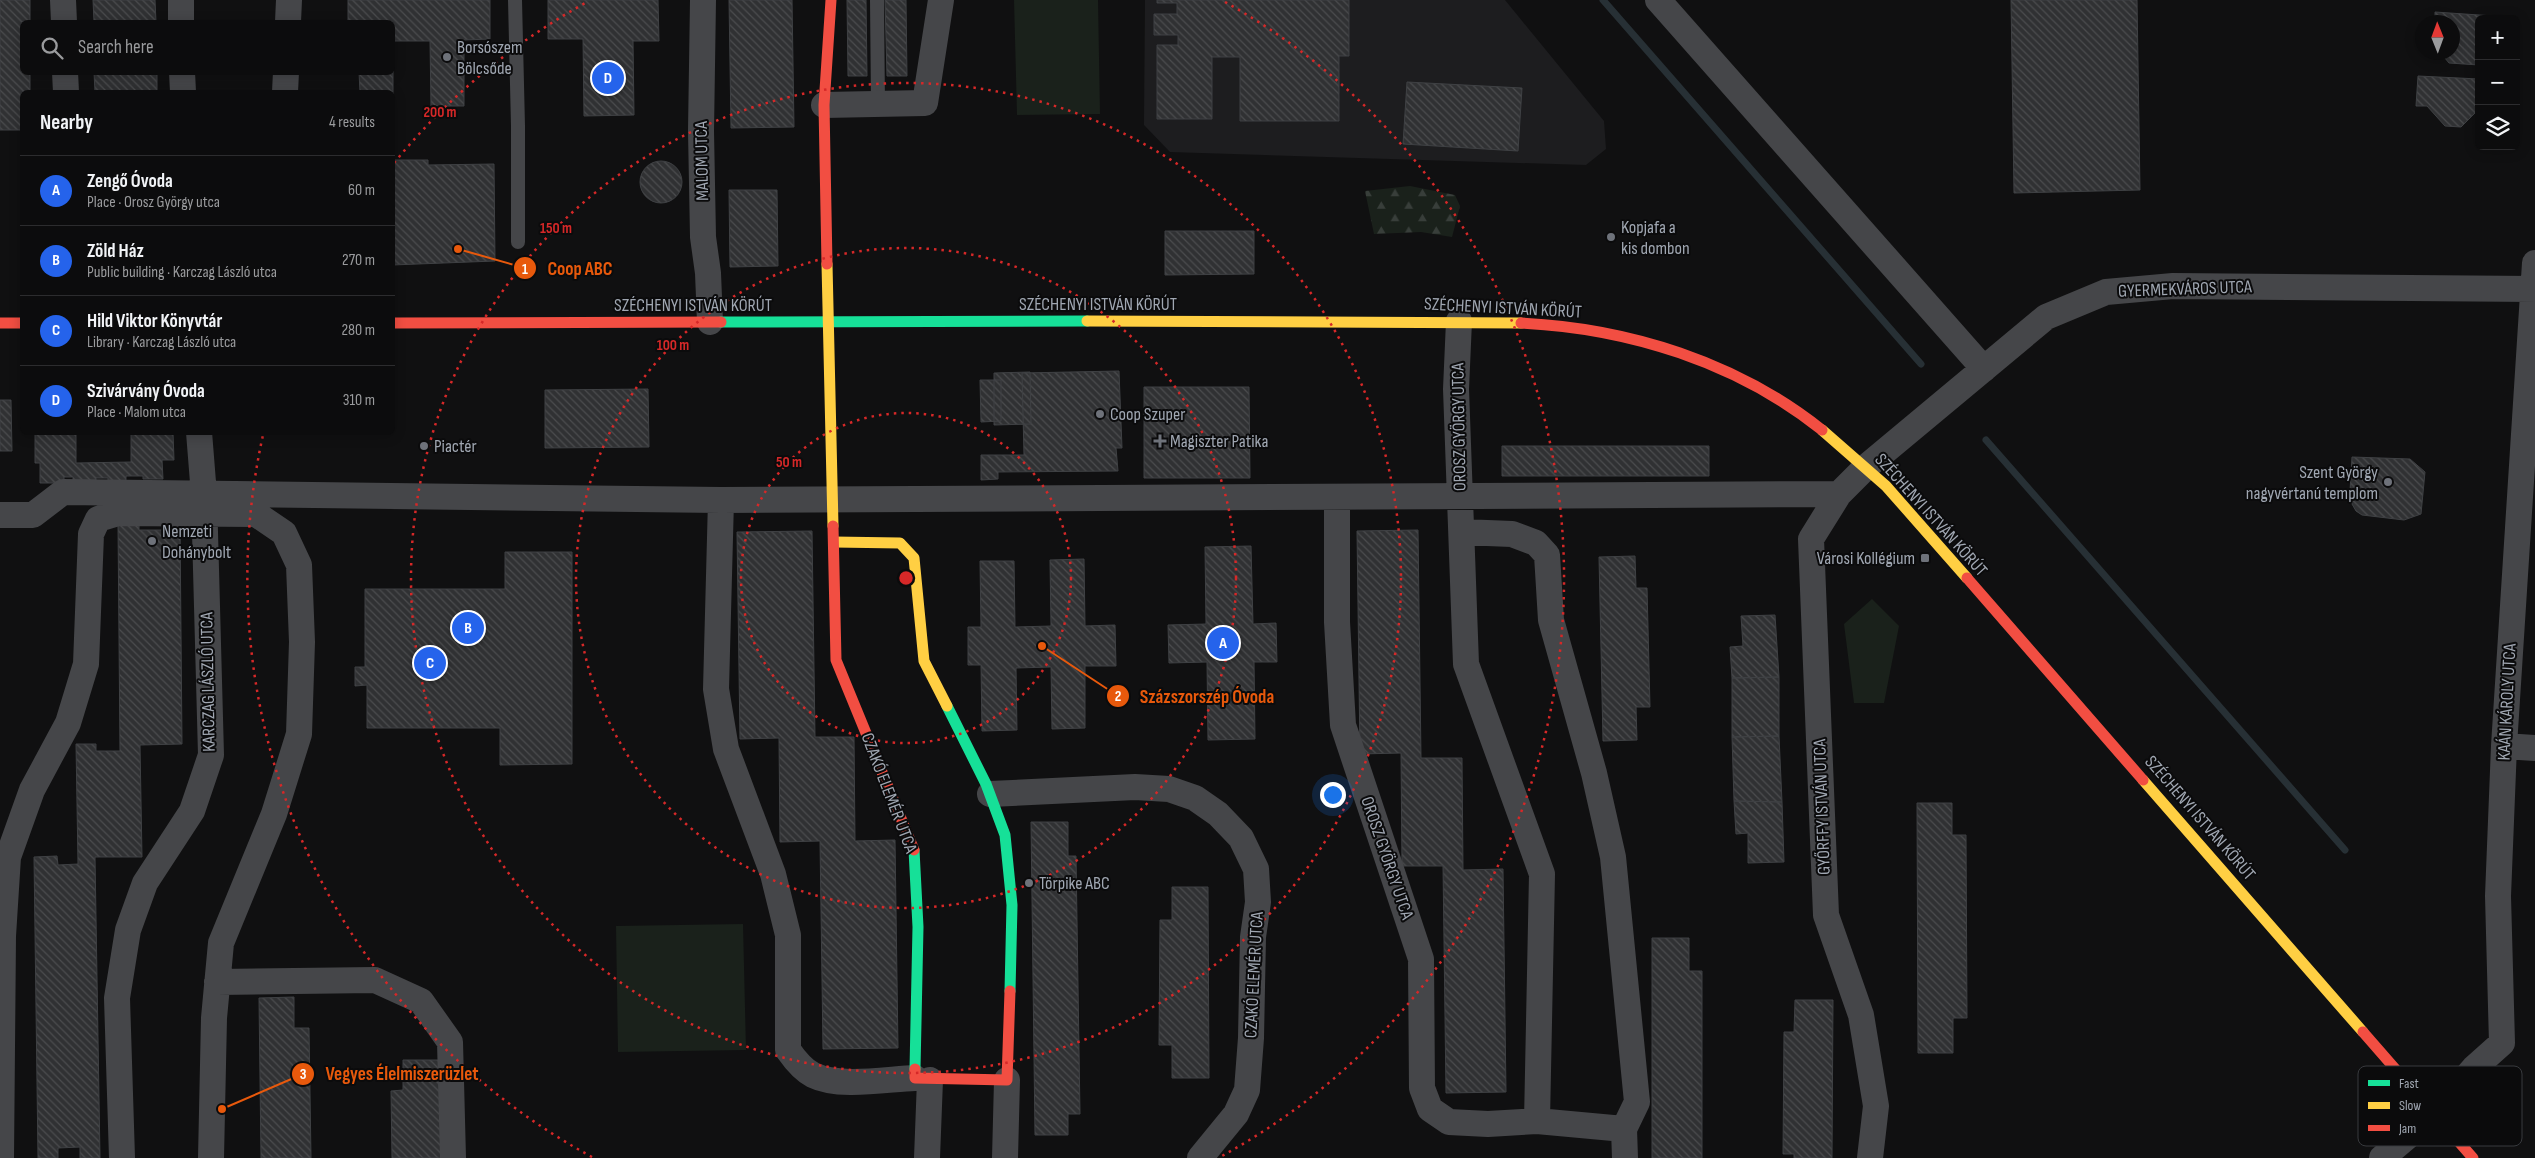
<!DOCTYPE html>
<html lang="en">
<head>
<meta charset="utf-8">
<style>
  :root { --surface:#0c0c0d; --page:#151516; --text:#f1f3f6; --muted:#9a9b9d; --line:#2c2c2e; --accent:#2563eb }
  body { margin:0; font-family:"Sofia Sans Condensed",sans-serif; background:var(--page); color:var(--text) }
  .controls { position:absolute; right:15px; top:15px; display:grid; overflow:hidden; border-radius:8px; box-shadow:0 2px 12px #0003 }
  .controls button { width:45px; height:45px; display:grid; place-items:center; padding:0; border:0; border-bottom:1px solid var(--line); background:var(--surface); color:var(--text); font:25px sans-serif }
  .compass { position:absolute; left:2415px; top:15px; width:45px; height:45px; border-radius:50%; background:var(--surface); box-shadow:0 2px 12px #0003; rotate:359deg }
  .you { position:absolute; left:1332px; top:794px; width:18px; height:18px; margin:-12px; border:4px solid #fff; border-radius:50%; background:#1a73e8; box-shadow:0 0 0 8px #1a73e833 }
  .badge { display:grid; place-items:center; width:32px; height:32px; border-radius:50%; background:var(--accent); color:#fff; font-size:16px; font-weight:700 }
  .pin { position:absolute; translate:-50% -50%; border:2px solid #fff; box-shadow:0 1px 5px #0006 }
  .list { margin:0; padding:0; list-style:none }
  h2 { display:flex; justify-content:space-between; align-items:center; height:65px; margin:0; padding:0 20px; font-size:21px }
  h2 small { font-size:16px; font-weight:400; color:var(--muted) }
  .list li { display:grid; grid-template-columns:32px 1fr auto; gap:15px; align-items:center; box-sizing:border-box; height:70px; padding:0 20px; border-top:1px solid var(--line) }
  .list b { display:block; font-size:19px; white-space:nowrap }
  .list p { margin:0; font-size:16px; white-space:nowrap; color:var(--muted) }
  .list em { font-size:16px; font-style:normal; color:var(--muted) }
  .icon { flex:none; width:28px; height:28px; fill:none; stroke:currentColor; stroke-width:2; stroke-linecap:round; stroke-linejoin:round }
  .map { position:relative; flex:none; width:2535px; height:1158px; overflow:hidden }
  .search { position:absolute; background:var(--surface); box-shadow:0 2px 12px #0003; left:20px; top:20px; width:375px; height:55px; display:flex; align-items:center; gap:12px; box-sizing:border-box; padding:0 18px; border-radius:8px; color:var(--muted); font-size:19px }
  .panel { position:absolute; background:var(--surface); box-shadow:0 2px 12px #0003; left:20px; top:90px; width:375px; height:345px; border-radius:8px }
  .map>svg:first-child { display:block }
  .built { fill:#1d1d1f }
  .green { fill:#1a211b }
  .forest { fill:url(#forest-firs) }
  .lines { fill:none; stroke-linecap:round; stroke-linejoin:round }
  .stream { stroke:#273035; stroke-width:7 }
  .building { fill:url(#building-back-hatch); stroke:#3f4144 }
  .lane { stroke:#454649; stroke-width:14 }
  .street { stroke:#454649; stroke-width:26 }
  .fast { stroke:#16e098; stroke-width:11 }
  .slow { stroke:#ffcf43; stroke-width:11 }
  .jam { stroke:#f24e42; stroke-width:11 }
  .ring { fill:none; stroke:#d62828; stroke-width:2.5; stroke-dasharray:2.5 5 }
  .poi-dot { fill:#6e727a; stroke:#0b0b0c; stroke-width:2 }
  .labels { text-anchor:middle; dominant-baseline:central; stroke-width:4; stroke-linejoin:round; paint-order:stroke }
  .poi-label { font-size:18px; fill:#a0a7b2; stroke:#0b0b0c; text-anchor:start }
  .street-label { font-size:18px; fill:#a0a7b2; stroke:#0b0b0c }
  .key { fill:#0b0b0c; stroke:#383a3e; stroke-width:1 }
  .key-label { font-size:14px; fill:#a0a7b2 }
  .centre { fill:#d62828; stroke:#0b0b0c; stroke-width:2.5 }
  .ring-label { font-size:15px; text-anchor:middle; font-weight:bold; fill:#d62828; stroke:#0b0b0c; stroke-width:4; stroke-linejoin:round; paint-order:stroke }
  .leader { fill:none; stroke:#e8590c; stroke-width:2 }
  .callout-dot { fill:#e8590c; stroke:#0b0b0c; stroke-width:2 }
  .mark-label { font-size:15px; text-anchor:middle; font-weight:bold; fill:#fff }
  .callout-label { font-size:19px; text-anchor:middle; font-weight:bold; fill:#e8590c; stroke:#0b0b0c; stroke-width:4; stroke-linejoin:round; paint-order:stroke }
</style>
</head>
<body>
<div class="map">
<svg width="2535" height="1158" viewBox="0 0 2535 1158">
  <defs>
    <pattern id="forest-firs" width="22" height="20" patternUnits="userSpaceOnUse" patternTransform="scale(1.25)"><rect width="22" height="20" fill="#1a211b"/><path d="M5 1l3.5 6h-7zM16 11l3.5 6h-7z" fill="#383e3a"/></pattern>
    <pattern id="building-back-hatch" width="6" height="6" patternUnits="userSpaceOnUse" patternTransform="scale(1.25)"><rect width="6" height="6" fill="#303133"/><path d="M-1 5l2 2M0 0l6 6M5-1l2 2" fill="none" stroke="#4b4c4e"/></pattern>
  </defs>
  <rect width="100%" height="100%" fill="#101011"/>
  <path class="built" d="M 1145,0 L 1505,0 L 1604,121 L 1606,149 L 1586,165 L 1170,152 L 1144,125 Z"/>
  <path class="green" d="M 1014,0 L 1098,0 L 1100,114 L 1017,115 Z
    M 1872,599 L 1899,626 L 1884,703 L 1854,703 L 1844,624 Z
    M 743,924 L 746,1050 L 618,1052 L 616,926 Z"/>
  <path class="forest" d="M 1410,186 L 1455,195 L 1460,206 L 1452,237 L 1421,232 L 1374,234 L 1365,191 Z"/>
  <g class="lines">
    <path class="stream" d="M 1603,0 L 1921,364
      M 1986,440 L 2345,850"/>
  </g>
  <path class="building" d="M 0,0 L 30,0 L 30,22 L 22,22 L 22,72 L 30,72 L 30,92 L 22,92 L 22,130 L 0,130 Z
    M 93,0 L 155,0 L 156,22 L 94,22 Z
    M 348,0 L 490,0 L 490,39 L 464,40 L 464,106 L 431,106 L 430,41 L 393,41 L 393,109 L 392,92 L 360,92 L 359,72 L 392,72 L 392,22 L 348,22 Z
    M 548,0 L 658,0 L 659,41 L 633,41 L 634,115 L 584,116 L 583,39 L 548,39 Z
    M 729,0 L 792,0 L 794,127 L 731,128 Z
    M 847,0 L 866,0 L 867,76 L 848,76 Z
    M 885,0 L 906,0 L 907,76 L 887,76 Z
    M 1157,0 L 1349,0 L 1349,56 L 1339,56 L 1339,121 L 1240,121 L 1240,57 L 1212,57 L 1212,119 L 1157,119 L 1157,45 L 1178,45 L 1178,35 L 1154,35 L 1154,14 L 1177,14 L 1177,3 L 1157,3 Z
    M 2011,0 L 2137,0 L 2140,190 L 2014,193 Z
    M 2435,12 L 2494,16 L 2494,19 L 2479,19 L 2479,65 L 2449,63 L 2440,52 L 2452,52 L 2452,22 L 2435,22 Z
    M 94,72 L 157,72 L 157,92 L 95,92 Z
    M 2418,76 L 2479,79 L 2479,109 L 2461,127 L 2445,126 L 2427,106 L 2416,106 Z
    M 1407,82 L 1522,88 L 1518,151 L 1403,144 Z
    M 392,160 L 428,160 L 428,165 L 494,164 L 495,261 L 392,265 Z
    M640 182a21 21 0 1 1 42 0a21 21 0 1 1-42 0Z
    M 729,190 L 777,190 L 778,266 L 730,267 Z
    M 1165,231 L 1254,231 L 1254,274 L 1165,275 Z
    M 1119,371 L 1122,448 L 1116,448 L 1118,471 L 998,472 L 998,479 L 981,480 L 981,455 L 1024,455 L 1022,373 Z
    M 1030,372 L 1031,424 L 994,425 L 994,373 Z
    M 980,380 L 1001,380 L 1001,421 L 981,422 Z
    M 1144,387 L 1249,387 L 1250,478 L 1144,478 Z
    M 648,389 L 649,447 L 545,448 L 545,390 Z
    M 0,400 L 11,400 L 12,451 L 0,451 Z
    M 35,432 L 76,432 L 76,463 L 131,462 L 131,432 L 173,432 L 174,460 L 162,460 L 163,479 L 143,479 L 143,476 L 126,476 L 126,483 L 108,483 L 108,478 L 96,478 L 96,483 L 73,483 L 73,477 L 64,477 L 64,483 L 40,483 L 40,463 L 35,463 Z
    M 1502,446 L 1709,446 L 1709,476 L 1502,476 Z
    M 2352,457 L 2410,459 L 2425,472 L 2421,514 L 2404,520 L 2362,515 L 2356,511 L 2352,504 L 2350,491 Z
    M 139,524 L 139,530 L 162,530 L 162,524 L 180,524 L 182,744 L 140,745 L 142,857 L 95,857 L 100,1158 L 80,1158 L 80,1147 L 58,1148 L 58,1158 L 38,1158 L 34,857 L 57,856 L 58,865 L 78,864 L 76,744 L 96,744 L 96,751 L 120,751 L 118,525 Z
    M 1418,530 L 1421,758 L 1462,758 L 1463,870 L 1503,869 L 1506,1092 L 1446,1093 L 1443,866 L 1402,866 L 1401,753 L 1360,754 L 1357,531 Z
    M 812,531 L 815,737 L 854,737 L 855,841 L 895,840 L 898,1048 L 823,1049 L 820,841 L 780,842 L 779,738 L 740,739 L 737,532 Z
    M 1251,546 L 1253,624 L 1276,623 L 1277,662 L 1254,662 L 1255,739 L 1208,740 L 1207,662 L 1169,663 L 1168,625 L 1206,624 L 1205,547 Z
    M 505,552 L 572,552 L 572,764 L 500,765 L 500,728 L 367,728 L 367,685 L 355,686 L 355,667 L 365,667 L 365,589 L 505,589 Z
    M 1635,556 L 1636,588 L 1647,588 L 1650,707 L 1636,707 L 1637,740 L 1603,741 L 1599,557 Z
    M 1084,559 L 1085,626 L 1115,625 L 1116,666 L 1085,666 L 1085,728 L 1052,729 L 1051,667 L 1016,668 L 1017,730 L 982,731 L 981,665 L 968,665 L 968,627 L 981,627 L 980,561 L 1014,561 L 1015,627 L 1051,626 L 1050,560 Z
    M 1775,615 L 1779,677 L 1732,678 L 1730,647 L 1743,646 L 1741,616 Z
    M 1779,677 L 1779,736 L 1732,737 L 1732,678 Z
    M 1779,736 L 1782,802 L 1734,801 L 1732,737 Z
    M 1734,801 L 1782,802 L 1784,862 L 1748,863 L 1748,833 L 1736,834 Z
    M 1917,803 L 1952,803 L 1952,835 L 1966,835 L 1967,1018 L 1953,1018 L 1953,1053 L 1918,1053 Z
    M 1031,822 L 1068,822 L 1068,856 L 1076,856 L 1080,1114 L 1068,1114 L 1068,1135 L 1035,1135 Z
    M 1172,887 L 1208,887 L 1209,1078 L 1172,1078 L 1172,1045 L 1159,1045 L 1160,920 L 1172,920 Z
    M 1652,938 L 1689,938 L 1689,971 L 1702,971 L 1702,1158 L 1652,1158 Z
    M 294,997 L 294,1028 L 309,1028 L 311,1158 L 261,1158 L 259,998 Z
    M 1795,1000 L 1833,1000 L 1832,1158 L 1794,1158 L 1794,1154 L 1783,1154 L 1784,1032 L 1794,1032 Z
    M 403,1060 L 442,1060 L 443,1158 L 392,1158 L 391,1091 L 403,1090 Z"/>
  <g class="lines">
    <path class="lane" d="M 515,0 L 518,126 L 518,242
      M 877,0 L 878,104"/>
    <path class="street" d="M 63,0 L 64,22
      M 181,0 L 181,22
      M 703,0 L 701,131 L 703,237 L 708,273 L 710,322
      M 1658,0 L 1984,369
      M 288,22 L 289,0
      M 65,72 L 66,92
      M 182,72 L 183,92
      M 285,92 L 286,72
      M 824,105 L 925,103 L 941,0
      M 1459,321 L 1456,389 L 1466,664 L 1542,874 L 1537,1121 L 1624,1129
      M 1337,497 L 1337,622 L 1343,725 L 1421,959 L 1422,1088 L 1430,1109 L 1449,1122 L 1488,1124 L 1537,1121
      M 721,500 L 716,689 L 726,749 L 773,874 L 788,935 L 788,1050 C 795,1060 803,1070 813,1075 C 839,1088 887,1079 915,1078
      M 0,515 L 33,515 L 63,492 L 721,500 L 1839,494
      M 1462,532 L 1512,534 L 1536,543 L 1547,555 L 1551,620 L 1594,773 L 1613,857 L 1637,1102 L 1624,1129 L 1625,1158
      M 2504,746 L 2535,748
      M 990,794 L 1135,787 L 1169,789 L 1195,798 L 1218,814 L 1241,838 L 1256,869 L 1258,902 L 1253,937 L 1251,1038 L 1247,1090 L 1236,1114 L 1200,1158
      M 217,982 L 375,980 L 421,1001 L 450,1042 L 453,1158
      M 1,1158 L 3,936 L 8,857 L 32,790 L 68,723 L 86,664 L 91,534 L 98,519 L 118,513 L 256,514 L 284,533 L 299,565 L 302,642 L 299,734 L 274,814 L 221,943 L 214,1018 L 211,1158
      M 122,1158 L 117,998 L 128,930 L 145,883 L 192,811 L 211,755 L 204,495 L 199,432
      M 927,1158 L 930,1080
      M 1005,1158 L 1007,1080
      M 1870,1158 L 1876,1106 L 1861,1015 L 1826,915 L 1811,539 L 1839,494 L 1866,467 L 2046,317 L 2106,292 L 2173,286 L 2535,289
      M 2382,1158 L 2434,1114 L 2474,1068 L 2502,1043 L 2498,896 L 2504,746 L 2535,263"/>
    <path class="fast" d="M 721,322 L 1087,321
      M 947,706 L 986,784 L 1005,835 L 1012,905 L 1010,991
      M 914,850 L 918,927 L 915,1069"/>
    <path class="slow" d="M 827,264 L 833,526
      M 1087,321 L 1521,323
      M 1822,430 L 1886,486 L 1967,578
      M 834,542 L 900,543 L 914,558 L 924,661 L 947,706
      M 2143,780 L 2363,1032"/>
    <path class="jam" d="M 827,264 L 824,105 L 831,0
      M 0,323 L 22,323
      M 392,323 L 721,322
      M 1521,323 C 1628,328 1737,362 1822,430
      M 833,526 L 836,660 L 914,850
      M 1967,578 L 2143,780
      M 2363,1032 L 2473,1158
      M 915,1069 L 915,1078 L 1007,1080 L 1010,991"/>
  </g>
  <g class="ring">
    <circle cx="906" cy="578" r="165"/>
    <circle cx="906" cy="578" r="330"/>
    <circle cx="906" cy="578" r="495"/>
    <path d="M592 1157A659 659 0 0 1 263 435M394 163A659 659 0 0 1 587 2M1225 2A659 659 0 0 1 1220 1157"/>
  </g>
  <g class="poi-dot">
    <circle cx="447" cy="57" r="5"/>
    <circle cx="1611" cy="237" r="5"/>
    <circle cx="1100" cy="414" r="5"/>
    <path d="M1157.5 433.5h5v5h5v5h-5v5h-5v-5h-5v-5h5z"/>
    <circle cx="424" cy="446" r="5"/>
    <circle cx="2388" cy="482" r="5"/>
    <circle cx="152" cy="541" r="5"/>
    <rect x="1920" y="553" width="10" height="10" rx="2.5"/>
    <circle cx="1029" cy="883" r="5"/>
  </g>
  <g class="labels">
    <g class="poi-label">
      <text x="457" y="47">Borsószem<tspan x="457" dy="21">Bölcsőde</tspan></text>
      <text x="1621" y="227">Kopjafa a<tspan x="1621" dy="21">kis dombon</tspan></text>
      <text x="1110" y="414">Coop Szuper</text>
      <text x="1170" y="441">Magiszter Patika</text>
      <text x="434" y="446">Piactér</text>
      <text x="2378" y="472" text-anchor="end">Szent György<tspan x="2378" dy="21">nagyvértanú templom</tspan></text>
      <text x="162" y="531">Nemzeti<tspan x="162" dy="21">Dohánybolt</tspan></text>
      <text x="1915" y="558" text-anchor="end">Városi Kollégium</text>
      <text x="1039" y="883">Törpike ABC</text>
    </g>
    <g class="street-label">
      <text transform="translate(702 161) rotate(-91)">MALOM UTCA</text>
      <text transform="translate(2185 289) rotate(-2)">GYERMEKVÁROS UTCA</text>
      <text x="1098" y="304">SZÉCHENYI ISTVÁN KÖRÚT</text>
      <text x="693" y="305">SZÉCHENYI ISTVÁN KÖRÚT</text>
      <text transform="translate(1503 308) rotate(3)">SZÉCHENYI ISTVÁN KÖRÚT</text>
      <text transform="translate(1459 427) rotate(-91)">OROSZ GYÖRGY UTCA</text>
      <text transform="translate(1931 515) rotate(48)">SZÉCHENYI ISTVÁN KÖRÚT</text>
      <text transform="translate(208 682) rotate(-91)">KARCZAG LÁSZLÓ UTCA</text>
      <text transform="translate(2507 702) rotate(-87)">KAÁN KÁROLY UTCA</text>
      <text transform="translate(889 793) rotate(69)">CZAKÓ ELEMÉR UTCA</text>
      <text transform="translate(1822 807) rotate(-92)">GYŐRFFY ISTVÁN UTCA</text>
      <text transform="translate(2200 818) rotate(49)">SZÉCHENYI ISTVÁN KÖRÚT</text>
      <text transform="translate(1387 858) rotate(71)">OROSZ GYÖRGY UTCA</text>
      <text transform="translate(1254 975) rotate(-87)">CZAKÓ ELEMÉR UTCA</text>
    </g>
  </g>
  <rect x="2358" y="1066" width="164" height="80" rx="8" class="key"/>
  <rect x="2368" y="1080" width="22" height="6" fill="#16e098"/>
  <rect x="2368" y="1102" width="22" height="7" fill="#ffcf43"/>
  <rect x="2368" y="1125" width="22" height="6" fill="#f24e42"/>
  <g class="key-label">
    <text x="2399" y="1088">Fast</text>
    <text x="2399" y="1110">Slow</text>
    <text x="2399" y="1133">Jam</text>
  </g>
  <circle cx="906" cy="578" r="8" class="centre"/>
  <g class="ring-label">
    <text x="440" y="117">200 m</text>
    <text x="556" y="233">150 m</text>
    <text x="673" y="350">100 m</text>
    <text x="789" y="467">50 m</text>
  </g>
  <path class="leader" d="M458 249L525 268M1042 646L1118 696M222 1109L303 1074"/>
  <g class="callout-dot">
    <circle cx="458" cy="249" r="5"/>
    <circle cx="1042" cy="646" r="5"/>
    <circle cx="222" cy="1109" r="5"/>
    <circle cx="525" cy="268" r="12"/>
    <circle cx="1118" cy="696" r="12"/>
    <circle cx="303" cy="1074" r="12"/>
  </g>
  <g class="mark-label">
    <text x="525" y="274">1</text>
    <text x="1118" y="701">2</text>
    <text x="303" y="1079">3</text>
  </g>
  <g class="callout-label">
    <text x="580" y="275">Coop ABC</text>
    <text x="1207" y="703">Százszorszép Óvoda</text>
    <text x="402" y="1080">Vegyes Élelmiszerüzlet</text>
  </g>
</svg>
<div class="controls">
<button>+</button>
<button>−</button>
<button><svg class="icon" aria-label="layers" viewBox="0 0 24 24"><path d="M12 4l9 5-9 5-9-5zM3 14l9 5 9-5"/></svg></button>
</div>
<svg class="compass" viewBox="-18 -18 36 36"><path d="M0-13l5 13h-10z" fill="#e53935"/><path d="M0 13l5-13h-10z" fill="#9a9b9d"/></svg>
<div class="you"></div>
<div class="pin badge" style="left:1223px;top:643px">A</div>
<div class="pin badge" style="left:468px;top:628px">B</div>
<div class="pin badge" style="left:430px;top:663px">C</div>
<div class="pin badge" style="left:608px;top:78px">D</div>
<div class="search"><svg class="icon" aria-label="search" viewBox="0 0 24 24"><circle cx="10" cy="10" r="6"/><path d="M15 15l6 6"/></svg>Search here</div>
<section class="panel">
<h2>Nearby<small>4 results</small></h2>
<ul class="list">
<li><span class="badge">A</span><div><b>Zengő Óvoda</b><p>Place · Orosz György utca</p></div><em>60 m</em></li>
<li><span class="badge">B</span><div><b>Zöld Ház</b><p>Public building · Karczag László utca</p></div><em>270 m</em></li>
<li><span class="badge">C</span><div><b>Hild Viktor Könyvtár</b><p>Library · Karczag László utca</p></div><em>280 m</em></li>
<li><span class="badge">D</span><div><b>Szivárvány Óvoda</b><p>Place · Malom utca</p></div><em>310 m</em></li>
</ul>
</section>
</div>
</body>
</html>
